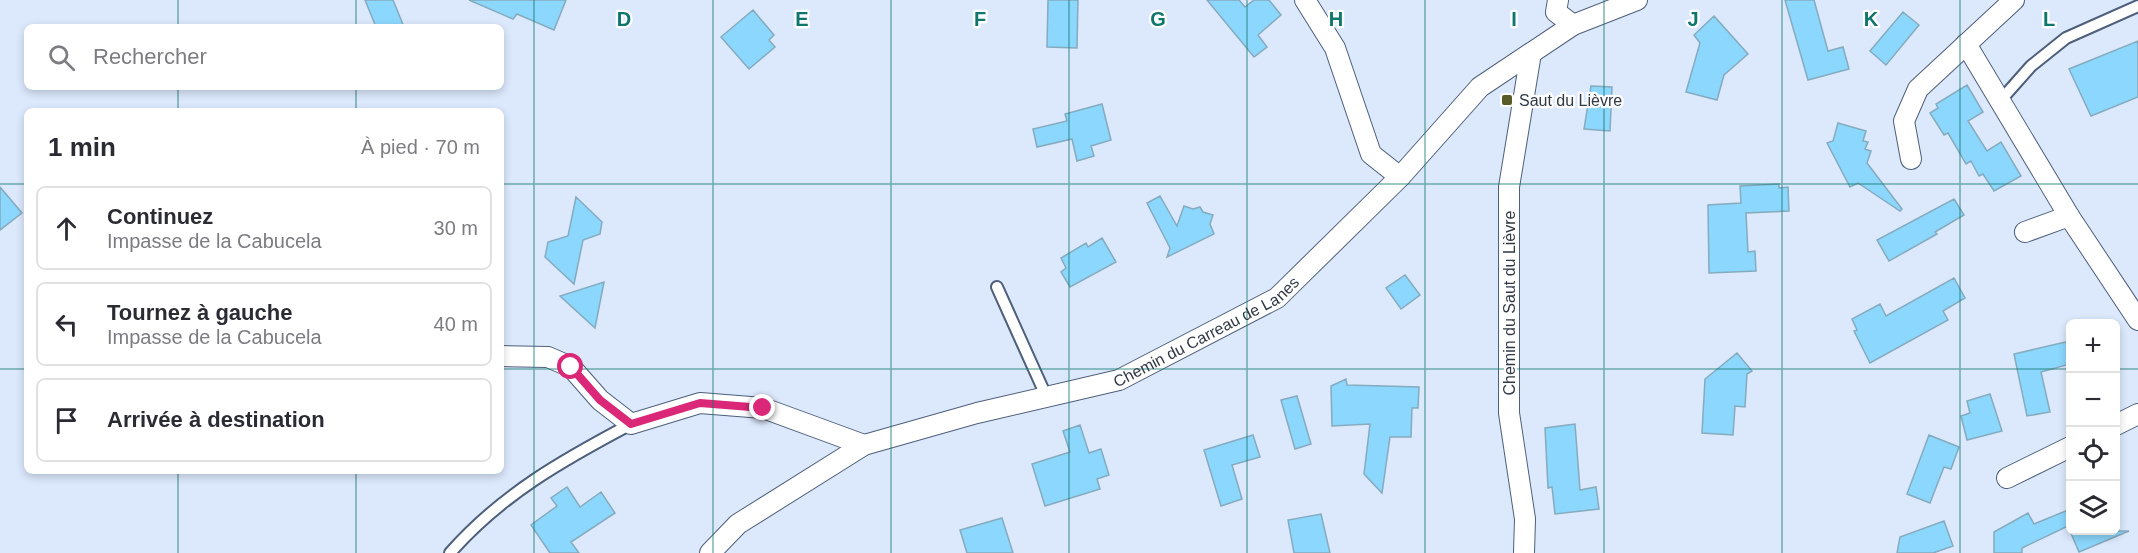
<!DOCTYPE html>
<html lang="fr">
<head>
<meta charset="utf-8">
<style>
  :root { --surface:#fff; --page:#f2f2f3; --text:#2b2b33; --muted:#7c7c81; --line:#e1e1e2 }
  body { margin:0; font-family:Arial,sans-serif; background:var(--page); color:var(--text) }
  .controls { position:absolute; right:18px; bottom:18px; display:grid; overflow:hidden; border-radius:9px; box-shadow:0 3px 9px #0003 }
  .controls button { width:54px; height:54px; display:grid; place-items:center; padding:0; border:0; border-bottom:2px solid var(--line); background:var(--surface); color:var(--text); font:30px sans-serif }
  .stop { position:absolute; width:18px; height:18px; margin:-14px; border:4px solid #db2777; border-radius:50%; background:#fff }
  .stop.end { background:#db2777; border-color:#fff; box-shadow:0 2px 6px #0008 }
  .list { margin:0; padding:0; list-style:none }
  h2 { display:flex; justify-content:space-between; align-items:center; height:78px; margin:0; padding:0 24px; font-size:26px }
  h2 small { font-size:20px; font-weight:400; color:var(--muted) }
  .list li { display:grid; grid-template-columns:39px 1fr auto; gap:18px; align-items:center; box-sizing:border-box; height:84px; margin:0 12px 12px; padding:0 12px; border:2px solid var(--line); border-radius:9px }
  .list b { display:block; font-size:22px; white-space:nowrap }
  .list p { margin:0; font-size:20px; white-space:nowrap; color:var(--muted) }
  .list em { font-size:20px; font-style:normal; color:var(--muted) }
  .icon { flex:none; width:33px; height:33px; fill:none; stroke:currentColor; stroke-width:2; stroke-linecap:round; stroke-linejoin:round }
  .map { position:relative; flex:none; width:2138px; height:553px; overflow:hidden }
  .search { position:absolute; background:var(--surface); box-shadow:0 3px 9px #0003; left:24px; top:24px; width:480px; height:66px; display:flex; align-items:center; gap:15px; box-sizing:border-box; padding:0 21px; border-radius:9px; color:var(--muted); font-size:22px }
  .panel { position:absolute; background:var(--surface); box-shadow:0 3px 9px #0003; left:24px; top:108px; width:480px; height:366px; border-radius:9px }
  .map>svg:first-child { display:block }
  .building { fill:#8cd7fd; stroke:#85abbe; stroke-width:1.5 }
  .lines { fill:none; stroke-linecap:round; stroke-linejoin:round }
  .service-casing { stroke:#4e5f7b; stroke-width:14 }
  .minor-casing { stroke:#4e5f7b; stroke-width:22 }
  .service { stroke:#fff; stroke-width:10 }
  .minor { stroke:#fff; stroke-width:20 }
  .route { stroke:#db2777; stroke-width:8 }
  .grid { fill:none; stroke:#0f766e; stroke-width:1.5; stroke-opacity:0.55 }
  .poi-dot { fill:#595c29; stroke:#fff; stroke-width:2 }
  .labels { text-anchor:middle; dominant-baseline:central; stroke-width:4.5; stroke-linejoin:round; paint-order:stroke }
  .poi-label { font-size:16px; fill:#313845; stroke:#fff; text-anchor:start }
  .street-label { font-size:16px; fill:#313845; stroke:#fff }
  .grid-label { font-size:20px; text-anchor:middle; font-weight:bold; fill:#0f766e; stroke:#fff; stroke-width:4.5; stroke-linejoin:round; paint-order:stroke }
</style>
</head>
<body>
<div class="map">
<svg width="2138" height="553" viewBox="0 0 2138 553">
  <rect width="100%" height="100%" fill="#dce8fc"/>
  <path class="building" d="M 365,0 L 393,0 L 404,27 L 376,27 Z
    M 469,0 L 566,0 L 554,30 L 517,14 L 513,19 Z
    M 1048,0 L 1078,0 L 1077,48 L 1047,47 Z
    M 1207,0 L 1239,0 L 1245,7 L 1254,0 L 1269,0 L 1281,15 L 1258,35 L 1267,47 L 1254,57 Z
    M 1785,0 L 1814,0 L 1828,51 L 1843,47 L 1849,69 L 1808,80 Z
    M 753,10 L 774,35 L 769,40 L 775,47 L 749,69 L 721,37 Z
    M 1903,12 L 1919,25 L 1886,65 L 1870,51 Z
    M 1714,16 L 1748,54 L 1724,75 L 1717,100 L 1686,92 L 1700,43 L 1694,35 Z
    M 2138,41 L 2138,97 L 2091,116 L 2069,69 Z
    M 1967,85 L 1983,112 L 1968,121 L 1987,151 L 2001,142 L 2021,176 L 1994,191 L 1983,174 L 1979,176 L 1971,161 L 1966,164 L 1948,133 L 1944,135 L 1930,113 L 1938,108 L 1936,104 Z
    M 1591,86 L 1612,87 L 1610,131 L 1584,129 Z
    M 1102,104 L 1111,140 L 1091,146 L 1094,156 L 1077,161 L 1072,139 L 1037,147 L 1033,129 L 1067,121 L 1065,114 Z
    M 1838,123 L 1866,131 L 1863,141 L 1868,142 L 1865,149 L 1871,151 L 1867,163 L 1902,209 L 1900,211 L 1858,183 L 1850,187 L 1827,143 L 1833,141 Z
    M 1779,184 L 1779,188 L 1788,187 L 1789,211 L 1746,213 L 1748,252 L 1755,251 L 1756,271 L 1709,273 L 1708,205 L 1741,203 L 1740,186 Z
    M 0,187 L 22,213 L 0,230 Z
    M 1160,196 L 1177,226 L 1184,206 L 1193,209 L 1200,207 L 1203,212 L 1213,215 L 1210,224 L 1214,234 L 1167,257 L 1170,248 L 1147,203 Z
    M 576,197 L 602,222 L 600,234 L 583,240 L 574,284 L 545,257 L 548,242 L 568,236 Z
    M 1954,199 L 1964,215 L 1935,232 L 1937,234 L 1889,261 L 1877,240 Z
    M 1102,238 L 1116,262 L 1070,287 L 1061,272 L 1066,268 L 1061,258 L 1086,243 L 1088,247 Z
    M 1405,275 L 1420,295 L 1401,309 L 1386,288 Z
    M 1954,278 L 1965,298 L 1943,311 L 1948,320 L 1870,363 L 1854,331 L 1857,330 L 1852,319 L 1880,304 L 1886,316 Z
    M 604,282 L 595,328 L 560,296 Z
    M 2070,341 L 2070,364 L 2041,372 L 2050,412 L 2027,416 L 2014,354 Z
    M 1737,353 L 1752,371 L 1747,374 L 1745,407 L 1735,406 L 1733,435 L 1702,433 L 1705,379 Z
    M 1346,379 L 1347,385 L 1419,387 L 1418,408 L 1412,408 L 1411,437 L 1390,437 L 1382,493 L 1364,474 L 1370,424 L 1332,426 L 1331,386 Z
    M 1990,394 L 2002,431 L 1967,440 L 1961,416 L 1970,413 L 1967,401 Z
    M 1297,396 L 1311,444 L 1295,449 L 1281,400 Z
    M 1575,424 L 1580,490 L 1596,487 L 1599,509 L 1555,514 L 1552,487 L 1548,488 L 1545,428 Z
    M 1080,425 L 1089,453 L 1101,449 L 1109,475 L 1097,479 L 1100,489 L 1045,506 L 1032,464 L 1070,452 L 1063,431 Z
    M 1253,435 L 1260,457 L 1232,465 L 1242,499 L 1221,506 L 1204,450 Z
    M 1929,435 L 1959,447 L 1951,469 L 1944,467 L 1930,503 L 1907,494 Z
    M 567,487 L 580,507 L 601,492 L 615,513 L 571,542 L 579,553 L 550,553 L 531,525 L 557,506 L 551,498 Z
    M 2068,510 L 2070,525 L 2022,548 L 2022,553 L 1994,553 L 1994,532 L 2028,513 L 2034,524 Z
    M 1321,514 L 1330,553 L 1294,553 L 1288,520 Z
    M 1002,518 L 1013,553 L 967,553 L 960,530 Z
    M 1944,521 L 1953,546 L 1933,553 L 1897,553 L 1900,537 Z
    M 2070,531 L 2129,531 L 2079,552 Z"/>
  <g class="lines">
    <defs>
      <path id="service" d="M 2000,101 L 2031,66 L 2066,38 L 2138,6
        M 997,287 L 1047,398
        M 450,553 C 502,494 563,460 631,424"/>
      <g id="minor">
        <path d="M 1305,0 L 1335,48 L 1371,154 L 1400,177"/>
        <path d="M 1558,0 L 1556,12 L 1573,25"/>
        <path d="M 1966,44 L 2069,216"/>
        <path d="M 1911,159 L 1904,121 L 1918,89 L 2014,0"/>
        <path d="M 2025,232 L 2069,216 L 2138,320"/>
        <path d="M 501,356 L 548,357 L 571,367 L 600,400 L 631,424 L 700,403 L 763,408 L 864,445"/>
        <path d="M 2116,425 L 2138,414"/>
        <path d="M 2007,478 L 2070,447"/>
        <path id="s1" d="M 710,553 L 738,524 L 864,445 L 977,413 L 1119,380 L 1277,298 L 1400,177 L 1480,87 L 1573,25 L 1637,0"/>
        <path d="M 1524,553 L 1525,519 L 1509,413 L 1509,187 L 1531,53"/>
      </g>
    </defs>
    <use href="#service" class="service-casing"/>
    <use href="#minor" class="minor-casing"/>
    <use href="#service" class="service"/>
    <use href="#minor" class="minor"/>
  </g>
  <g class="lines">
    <path class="route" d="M 571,367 L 600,400 L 631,424 L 700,403 L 763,408"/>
  </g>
  <path class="grid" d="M 178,0 L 178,27M 356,0 L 356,27M 534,0 L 534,553M 713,0 L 713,553M 891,0 L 891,553M 1069,0 L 1069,553M 1247,0 L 1247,553M 1425,0 L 1425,553M 1604,0 L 1604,553M 1782,0 L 1782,553M 1960,0 L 1960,553M 178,87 L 178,111M 356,87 L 356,111M 0,184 L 27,184M 501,184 L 2138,184M 0,369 L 27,369M 501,369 L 2070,369M 2116,369 L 2138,369M 178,471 L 178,553M 356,471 L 356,553"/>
  <rect class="poi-dot" x="1501" y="94" width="12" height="12" rx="3"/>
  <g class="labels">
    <g class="poi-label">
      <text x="1519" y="100">Saut du Lièvre</text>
    </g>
    <g class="street-label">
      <text transform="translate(1509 303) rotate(-90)">Chemin du Saut du Lièvre</text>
      <text stroke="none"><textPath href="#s1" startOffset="552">Chemin du Carreau de Lanes</textPath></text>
    </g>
  </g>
  <g class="grid-label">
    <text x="624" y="26">D</text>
    <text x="802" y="26">E</text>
    <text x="980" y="26">F</text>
    <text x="1158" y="26">G</text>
    <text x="1336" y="26">H</text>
    <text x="1514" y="26">I</text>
    <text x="1693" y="26">J</text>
    <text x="1871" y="26">K</text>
    <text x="2049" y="26">L</text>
  </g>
</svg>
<div class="controls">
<button>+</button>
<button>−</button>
<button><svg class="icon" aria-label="locate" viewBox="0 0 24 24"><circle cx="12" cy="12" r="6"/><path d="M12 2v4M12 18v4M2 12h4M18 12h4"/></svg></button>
<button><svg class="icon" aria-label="layers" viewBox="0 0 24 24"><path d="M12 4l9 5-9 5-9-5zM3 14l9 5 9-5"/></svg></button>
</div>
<div class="stop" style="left:571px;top:367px"></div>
<div class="stop end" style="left:763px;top:408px"></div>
<div class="search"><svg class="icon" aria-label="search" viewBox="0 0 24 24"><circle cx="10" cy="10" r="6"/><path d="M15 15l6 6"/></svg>Rechercher</div>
<section class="panel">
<h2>1 min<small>À pied · 70 m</small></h2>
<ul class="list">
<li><svg class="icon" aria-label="ahead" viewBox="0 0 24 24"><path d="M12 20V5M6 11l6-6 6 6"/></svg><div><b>Continuez</b><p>Impasse de la Cabucela</p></div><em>30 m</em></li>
<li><svg class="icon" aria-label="left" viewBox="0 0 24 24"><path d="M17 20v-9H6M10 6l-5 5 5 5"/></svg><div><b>Tournez à gauche</b><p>Impasse de la Cabucela</p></div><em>40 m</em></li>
<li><svg class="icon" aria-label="arrive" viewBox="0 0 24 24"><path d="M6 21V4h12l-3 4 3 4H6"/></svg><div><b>Arrivée à destination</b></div></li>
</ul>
</section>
</div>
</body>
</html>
